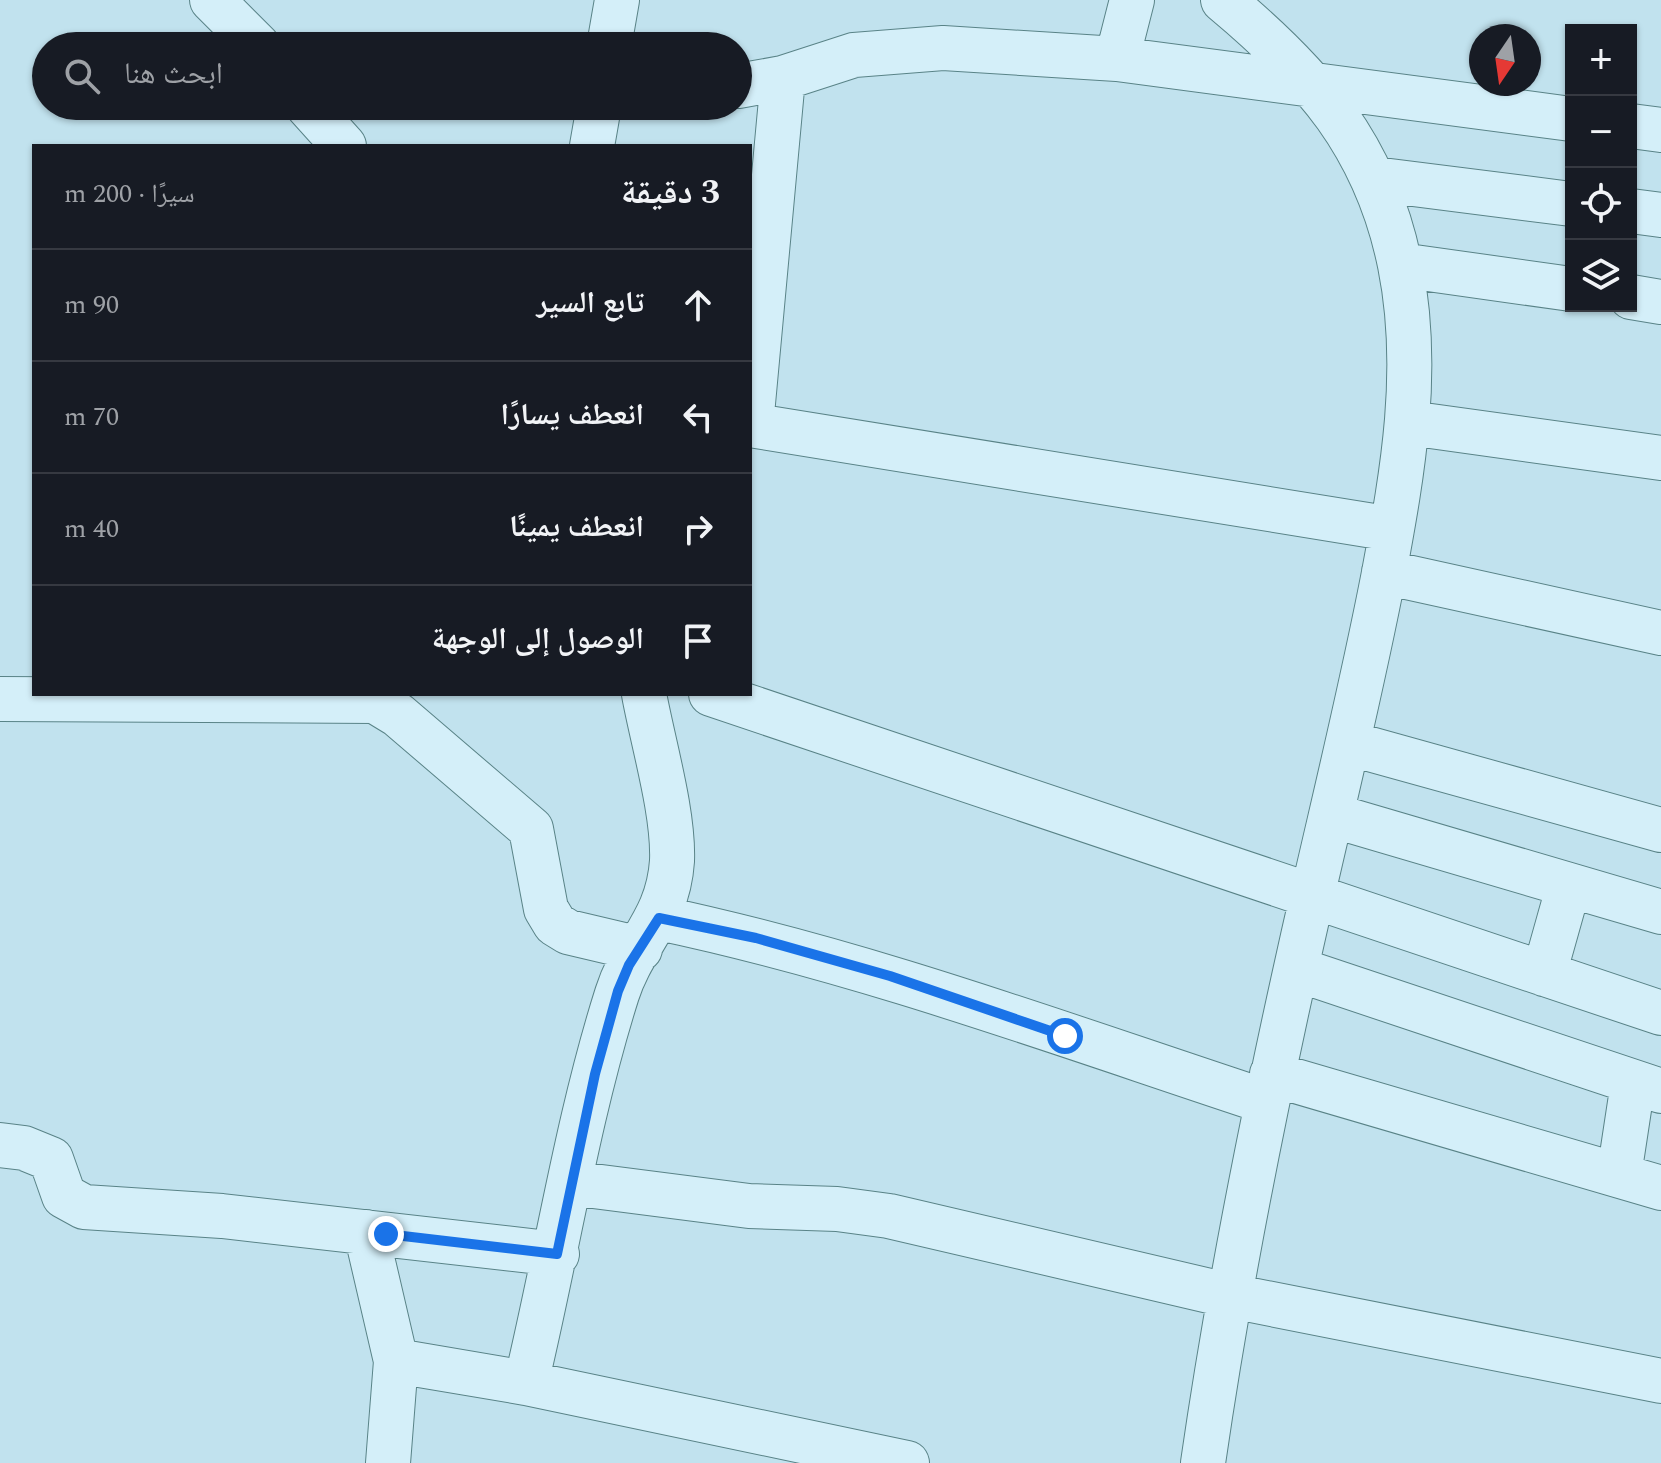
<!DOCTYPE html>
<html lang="ar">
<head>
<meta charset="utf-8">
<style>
  :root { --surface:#171b24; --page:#20242c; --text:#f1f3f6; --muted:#9ea1a6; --line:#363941 }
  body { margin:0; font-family:Spectral,"Noto Naskh Arabic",serif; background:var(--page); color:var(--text); direction:rtl }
  .controls { position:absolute; right:24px; top:24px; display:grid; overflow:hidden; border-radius:0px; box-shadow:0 2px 6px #0004 }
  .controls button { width:72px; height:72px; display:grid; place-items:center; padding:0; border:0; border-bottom:2px solid var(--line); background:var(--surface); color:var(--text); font:40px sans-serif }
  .compass { position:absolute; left:1469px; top:24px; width:72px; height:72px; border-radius:50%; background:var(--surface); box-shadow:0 2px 6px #0004; rotate:193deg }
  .stop { position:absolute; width:24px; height:24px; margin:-18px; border:6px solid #1a73e8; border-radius:50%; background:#fff }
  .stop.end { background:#1a73e8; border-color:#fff; box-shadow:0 2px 8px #0008 }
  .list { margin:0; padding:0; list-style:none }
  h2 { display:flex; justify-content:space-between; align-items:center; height:104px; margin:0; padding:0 32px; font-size:34px }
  h2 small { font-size:26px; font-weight:400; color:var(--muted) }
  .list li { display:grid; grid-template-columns:52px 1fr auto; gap:24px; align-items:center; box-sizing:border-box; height:112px; padding:0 32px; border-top:2px solid var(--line) }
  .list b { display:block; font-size:30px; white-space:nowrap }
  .list em { font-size:26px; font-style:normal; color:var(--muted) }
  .icon { flex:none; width:44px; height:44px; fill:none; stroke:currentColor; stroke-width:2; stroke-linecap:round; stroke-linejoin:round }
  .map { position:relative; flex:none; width:1661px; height:1463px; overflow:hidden; direction:ltr }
  .search { position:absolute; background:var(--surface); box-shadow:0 2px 6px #0004; left:32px; top:32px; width:720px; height:88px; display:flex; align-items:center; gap:20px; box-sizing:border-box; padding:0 28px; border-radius:44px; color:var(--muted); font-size:30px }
  .panel { position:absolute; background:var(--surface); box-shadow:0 2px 6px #0004; left:32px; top:144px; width:720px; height:552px; border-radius:0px; direction:rtl }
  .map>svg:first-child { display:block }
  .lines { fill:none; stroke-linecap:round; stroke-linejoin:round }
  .minor-casing { stroke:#598387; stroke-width:46 }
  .minor { stroke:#d4eff9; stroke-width:44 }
  .route { stroke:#1a73e8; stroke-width:10 }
</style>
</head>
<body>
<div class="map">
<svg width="1661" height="1463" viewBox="0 0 1661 1463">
  <rect width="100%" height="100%" fill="#c1e2ee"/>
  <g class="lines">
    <defs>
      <path id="minor" d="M 212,0 L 258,46
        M 609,46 L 617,0
        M 1117,59 L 1132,0
        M 738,86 L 783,78 L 854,55 L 943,48 L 1117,59 L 1571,119
        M 308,106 L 344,146
        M 1631,126 L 1661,130
        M 592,146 L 599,106
        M 1374,179 L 1571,204
        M 1631,211 L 1661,215
        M 1400,265 L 1571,289
        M 1631,297 L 1661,302
        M 1409,423 L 1661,458
        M 750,425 L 1392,529
        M 751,425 L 783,78
        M 1384,572 L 1661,633
        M 644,694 C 653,743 674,813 672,861 C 668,921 633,943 617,994 C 577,1120 557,1254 526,1383 L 907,1463
        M 711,694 L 1661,1013
        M 0,699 L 375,701 L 398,715 L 531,829 L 546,909 L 555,924 L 568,932 L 640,949
        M 1348,743 L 1661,830
        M 1331,815 L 1661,912
        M 659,918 C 867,962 1066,1036 1267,1102
        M 1296,969 L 1661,1091
        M 1544,974 L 1569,885
        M 1272,1074 L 1661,1188
        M 0,1145 L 24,1148 L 51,1159 L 64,1196 L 84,1207 L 222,1216 L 557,1254
        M 1619,1175 L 1633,1083
        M 570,1183 L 749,1206 L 837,1209 L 889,1216 L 1231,1296 L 1661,1381
        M 366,1232 L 396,1361
        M 388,1463 L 396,1361 L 526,1383
        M 1203,1463 C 1231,1269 1271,1075 1315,884 C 1339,780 1364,677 1384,573 C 1403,471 1421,369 1400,265 C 1376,146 1313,75 1223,0"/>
    </defs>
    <use href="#minor" class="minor-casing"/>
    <use href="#minor" class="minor"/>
  </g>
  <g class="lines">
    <path class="route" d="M 386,1234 L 557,1254 L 595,1074 L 618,991 L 629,965 L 659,918 L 756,938 L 890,976 L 1065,1036"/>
  </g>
</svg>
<div class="controls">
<button>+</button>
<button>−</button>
<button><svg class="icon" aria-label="locate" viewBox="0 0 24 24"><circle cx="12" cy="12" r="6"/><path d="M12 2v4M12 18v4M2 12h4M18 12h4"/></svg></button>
<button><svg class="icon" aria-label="layers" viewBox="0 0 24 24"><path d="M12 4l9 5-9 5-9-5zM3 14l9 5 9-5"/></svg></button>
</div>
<svg class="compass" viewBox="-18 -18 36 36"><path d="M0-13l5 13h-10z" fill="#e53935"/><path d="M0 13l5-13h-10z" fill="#9ea1a6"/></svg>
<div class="stop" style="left:1065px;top:1036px"></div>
<div class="stop end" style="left:386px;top:1234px"></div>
<div class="search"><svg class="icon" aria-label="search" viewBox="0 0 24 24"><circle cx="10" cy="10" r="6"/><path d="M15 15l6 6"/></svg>ابحث هنا</div>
<section class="panel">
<h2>3 دقيقة<small>سيرًا · 200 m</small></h2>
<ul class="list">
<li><svg class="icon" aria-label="ahead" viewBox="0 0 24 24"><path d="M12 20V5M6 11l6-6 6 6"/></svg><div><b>تابع السير</b></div><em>90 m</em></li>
<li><svg class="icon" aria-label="left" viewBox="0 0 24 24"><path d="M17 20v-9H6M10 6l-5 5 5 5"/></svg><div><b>انعطف يسارًا</b></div><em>70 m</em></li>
<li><svg class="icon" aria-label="right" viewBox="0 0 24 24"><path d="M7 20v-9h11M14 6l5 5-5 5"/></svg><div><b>انعطف يمينًا</b></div><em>40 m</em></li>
<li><svg class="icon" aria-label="arrive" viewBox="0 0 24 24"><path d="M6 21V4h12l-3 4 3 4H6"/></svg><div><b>الوصول إلى الوجهة</b></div></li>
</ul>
</section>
</div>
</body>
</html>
